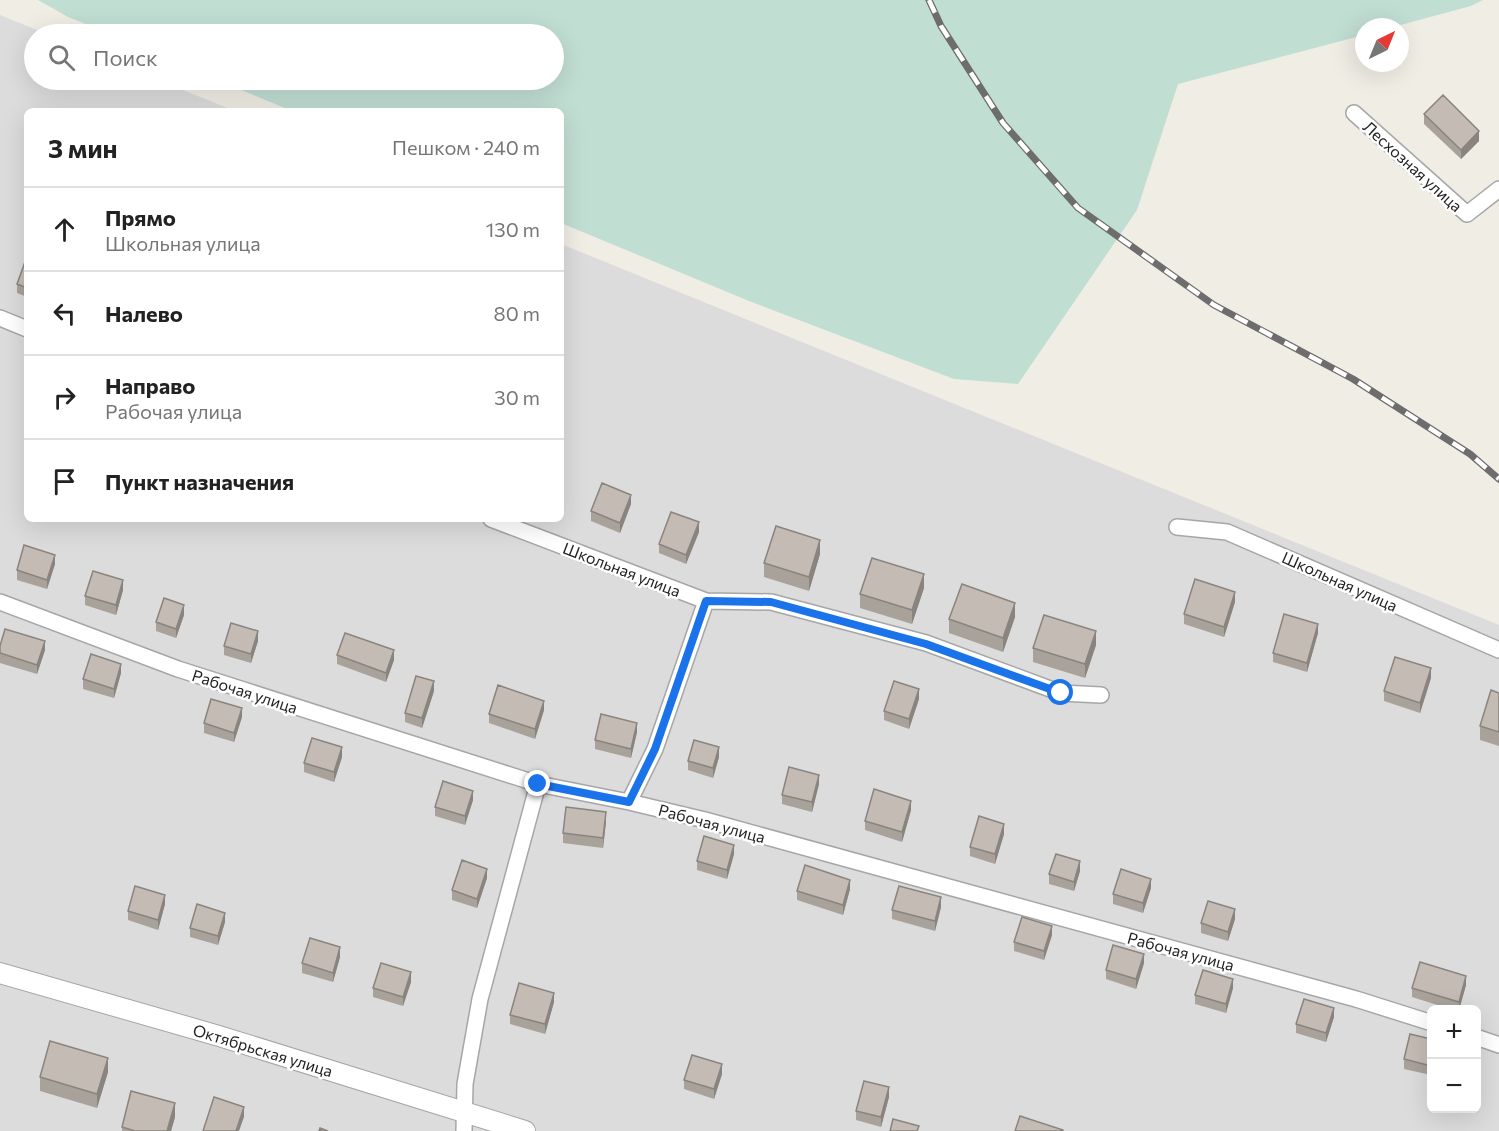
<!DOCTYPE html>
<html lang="ru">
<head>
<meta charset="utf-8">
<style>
  :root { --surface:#fff; --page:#f2f2f2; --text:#222; --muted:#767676; --line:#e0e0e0 }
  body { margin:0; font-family:Commissioner,sans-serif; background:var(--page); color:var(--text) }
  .controls { position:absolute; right:18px; bottom:18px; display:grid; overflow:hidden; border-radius:9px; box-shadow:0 6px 24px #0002 }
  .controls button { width:54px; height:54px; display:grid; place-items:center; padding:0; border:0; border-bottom:2px solid var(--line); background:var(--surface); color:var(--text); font:30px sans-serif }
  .compass { position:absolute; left:1355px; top:18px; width:54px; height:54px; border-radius:50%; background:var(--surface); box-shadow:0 6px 24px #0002; rotate:43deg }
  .stop { position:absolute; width:18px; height:18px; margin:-14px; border:4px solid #1a73e8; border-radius:50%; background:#fff }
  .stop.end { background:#1a73e8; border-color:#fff; box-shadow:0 2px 6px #0008 }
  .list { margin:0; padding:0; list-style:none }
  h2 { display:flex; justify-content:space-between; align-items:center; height:78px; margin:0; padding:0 24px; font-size:26px }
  h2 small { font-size:20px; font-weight:400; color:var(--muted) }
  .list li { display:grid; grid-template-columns:39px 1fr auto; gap:18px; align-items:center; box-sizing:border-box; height:84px; padding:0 24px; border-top:2px solid var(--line) }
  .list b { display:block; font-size:22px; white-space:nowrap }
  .list p { margin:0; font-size:20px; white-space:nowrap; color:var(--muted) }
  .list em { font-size:20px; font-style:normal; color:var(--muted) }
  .icon { flex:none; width:33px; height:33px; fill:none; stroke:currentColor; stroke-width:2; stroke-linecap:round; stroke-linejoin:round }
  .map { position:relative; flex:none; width:1499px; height:1131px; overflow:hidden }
  .search { position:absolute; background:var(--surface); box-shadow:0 6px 24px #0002; left:24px; top:24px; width:540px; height:66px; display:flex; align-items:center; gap:15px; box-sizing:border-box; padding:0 21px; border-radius:33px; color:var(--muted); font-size:22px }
  .panel { position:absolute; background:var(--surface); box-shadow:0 6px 24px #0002; left:24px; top:108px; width:540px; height:414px; border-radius:9px }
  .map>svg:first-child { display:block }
  .residential { fill:#dddcdc; fill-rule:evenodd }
  .wetland { fill:#c1ded3 }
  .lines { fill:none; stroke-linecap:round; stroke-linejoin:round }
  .minor-casing { stroke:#a6a6a6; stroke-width:18 }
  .tertiary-casing { stroke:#a6a6a6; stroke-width:22 }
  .minor { stroke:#fff; stroke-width:15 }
  .tertiary { stroke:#fff; stroke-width:20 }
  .rail-casing { stroke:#6d6d6d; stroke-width:7 }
  .rail { stroke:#fff; stroke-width:4.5; stroke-dasharray:14; stroke-linecap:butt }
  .wall { fill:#a9a29b }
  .shaded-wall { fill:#89847e }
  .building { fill:#c4bcb4; stroke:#89847e; stroke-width:1.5 }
  .route { stroke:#1a73e8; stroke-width:8 }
  .labels { text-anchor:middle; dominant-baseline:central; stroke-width:5; stroke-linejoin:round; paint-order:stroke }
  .street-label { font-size:16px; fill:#1f1f1f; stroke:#fff }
</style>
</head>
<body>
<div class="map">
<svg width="1499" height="1131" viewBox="0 0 1499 1131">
  <rect width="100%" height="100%" fill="#f0ede5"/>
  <path class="residential" d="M 0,15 L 47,34 L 34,34 L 34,80 L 158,80 L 235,111 L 27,111 L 27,519 L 561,519 L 561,244 L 1499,625 L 1499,1131 L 0,1131 ZM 1432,1010 L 1476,1010 L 1476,1108 L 1432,1108 Z"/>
  <path class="wetland" d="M 38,0 L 1483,0 L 1471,6 L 1393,27 L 1364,27 L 1364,35 L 1178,84 L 1137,210 L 1018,384 L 954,379 L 749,301 L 561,223 L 561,111 L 292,111 L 217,80 L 554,80 L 554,34 L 111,34 L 68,17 Z"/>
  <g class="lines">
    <defs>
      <path id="minor" d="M 1354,113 L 1467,214 L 1499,189
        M 0,318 L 27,329
        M 491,519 L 706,601 L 771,602 L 926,643 L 1061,693 L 1101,695
        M 1177,527 L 1227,532 L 1499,650
        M 0,602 L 178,669 L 538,784 L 629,802 L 705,820 L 1356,999 L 1432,1023
        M 629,802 L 655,749 L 706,601
        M 1476,1037 L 1499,1045
        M 464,1131 L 465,1084 L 480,999 L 538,784"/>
      <path id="tertiary" d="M 0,973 L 219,1036 L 525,1131"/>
    </defs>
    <use href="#minor" class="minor-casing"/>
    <use href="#tertiary" class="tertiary-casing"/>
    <use href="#minor" class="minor"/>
    <use href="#tertiary" class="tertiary"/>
    <defs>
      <path id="rail" d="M 929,0 L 941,26 L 1003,123 L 1078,208 L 1214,305 L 1353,379 L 1470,454 L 1499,479"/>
    </defs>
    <use href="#rail" class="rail-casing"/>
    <use href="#rail" class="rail"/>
  </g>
  <path class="wall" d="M 1424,114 L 1479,141 L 1461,159 L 1424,124 Z
    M 27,260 L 27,297 L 17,293 L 17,284 Z
    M 631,504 L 620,533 L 591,521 L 591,511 Z
    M 699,532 L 686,564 L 659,553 L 659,544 Z
    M 820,554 L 809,591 L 764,577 L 764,563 Z
    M 55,564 L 47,589 L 17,580 L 17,570 Z
    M 924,588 L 912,624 L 860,608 L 860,594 Z
    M 123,590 L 116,615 L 85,605 L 85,596 Z
    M 1235,602 L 1224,637 L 1184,624 L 1184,614 Z
    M 184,615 L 176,638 L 156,631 L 156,622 Z
    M 1015,617 L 1003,652 L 949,633 L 949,619 Z
    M 1318,633 L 1307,672 L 1273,662 L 1273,653 Z
    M 258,641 L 251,663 L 224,655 L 224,646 Z
    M 1096,645 L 1085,678 L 1033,662 L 1033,648 Z
    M 0,646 L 45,650 L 37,674 L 0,663 Z
    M 337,655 L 394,660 L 386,682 L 337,664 Z
    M 121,673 L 114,698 L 83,689 L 83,679 Z
    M 1431,678 L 1420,713 L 1384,701 L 1384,691 Z
    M 434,691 L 422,728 L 405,722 L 405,713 Z
    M 1499,693 L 1499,746 L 1480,740 L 1480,726 Z
    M 919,699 L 909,729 L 884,720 L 884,711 Z
    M 544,710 L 535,739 L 489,723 L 489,714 Z
    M 242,717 L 234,742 L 204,733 L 204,723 Z
    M 637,732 L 631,758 L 595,749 L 595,740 Z
    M 342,757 L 334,782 L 304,772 L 304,763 Z
    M 719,757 L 713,778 L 688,770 L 688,761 Z
    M 819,784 L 812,812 L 782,804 L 782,795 Z
    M 473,800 L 465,825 L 435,816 L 435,807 Z
    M 911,810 L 902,842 L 865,830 L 865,821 Z
    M 606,822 L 603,848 L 563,843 L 563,833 Z
    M 1004,834 L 995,864 L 970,856 L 970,847 Z
    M 734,854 L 727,879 L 697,870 L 697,861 Z
    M 1080,871 L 1074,891 L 1049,884 L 1049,874 Z
    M 487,878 L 477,908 L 452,900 L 452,890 Z
    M 1151,888 L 1143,913 L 1113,904 L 1113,894 Z
    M 850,889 L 843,915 L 797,900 L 797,891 Z
    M 165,904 L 158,930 L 128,920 L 128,911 Z
    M 941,907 L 935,931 L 892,919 L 892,910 Z
    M 1235,919 L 1228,941 L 1201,933 L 1201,923 Z
    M 225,922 L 218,945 L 190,937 L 190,928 Z
    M 1052,935 L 1044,960 L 1014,951 L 1014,942 Z
    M 340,957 L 333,982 L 302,973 L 302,963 Z
    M 1144,963 L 1136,989 L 1106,979 L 1106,970 Z
    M 411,982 L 403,1006 L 373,997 L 373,988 Z
    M 1466,985 L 1459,1010 L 1453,1010 L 1412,997 L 1412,988 Z
    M 1233,988 L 1226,1013 L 1195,1004 L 1195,995 Z
    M 554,1002 L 545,1034 L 510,1024 L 510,1015 Z
    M 1334,1017 L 1326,1042 L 1296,1033 L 1296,1024 Z
    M 1431,1039 L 1431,1075 L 1404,1069 L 1404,1059 Z
    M 108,1072 L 97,1108 L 40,1091 L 40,1077 Z
    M 722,1074 L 714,1099 L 684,1089 L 684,1080 Z
    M 889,1097 L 881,1127 L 856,1120 L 856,1111 Z
    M 175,1117 L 171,1131 L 122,1131 L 122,1127 Z"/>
  <path class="shaded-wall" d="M 1479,131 L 1479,141 L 1461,159 L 1461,150 Z
    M 631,495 L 631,504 L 620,533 L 620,523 Z
    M 699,522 L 699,532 L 686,564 L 686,555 Z
    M 820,540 L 820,554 L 809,591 L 809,577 Z
    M 55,555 L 55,564 L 47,589 L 47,580 Z
    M 924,574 L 924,588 L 912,624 L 912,610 Z
    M 123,580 L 123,590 L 116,615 L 116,605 Z
    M 1235,592 L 1235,602 L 1224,637 L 1224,627 Z
    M 1015,603 L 1015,617 L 1003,652 L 1003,638 Z
    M 184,605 L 184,615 L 176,638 L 176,629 Z
    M 1318,624 L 1318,633 L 1307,672 L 1307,663 Z
    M 258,631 L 258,641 L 251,663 L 251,654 Z
    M 1096,631 L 1096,645 L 1085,678 L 1085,664 Z
    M 45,641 L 45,650 L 37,674 L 37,665 Z
    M 394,650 L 394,660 L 386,682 L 386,673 Z
    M 121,664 L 121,673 L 114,698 L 114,689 Z
    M 1431,668 L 1431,678 L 1420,713 L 1420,703 Z
    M 434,681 L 434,691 L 422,728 L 422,718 Z
    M 919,689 L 919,699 L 909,729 L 909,719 Z
    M 544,701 L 544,710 L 535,739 L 535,729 Z
    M 242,708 L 242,717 L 234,742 L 234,733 Z
    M 637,723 L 637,732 L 631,758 L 631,749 Z
    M 342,747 L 342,757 L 334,782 L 334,772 Z
    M 719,747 L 719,757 L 713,778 L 713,768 Z
    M 819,775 L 819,784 L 812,812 L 812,802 Z
    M 473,791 L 473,800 L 465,825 L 465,816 Z
    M 911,801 L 911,810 L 902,842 L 902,832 Z
    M 606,812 L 606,822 L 603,848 L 603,838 Z
    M 1004,824 L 1004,834 L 995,864 L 995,854 Z
    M 734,845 L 734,854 L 727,879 L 727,870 Z
    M 1080,861 L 1080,871 L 1074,891 L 1074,882 Z
    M 487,869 L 487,878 L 477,908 L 477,899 Z
    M 1151,879 L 1151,888 L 1143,913 L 1143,903 Z
    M 850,880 L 850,889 L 843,915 L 843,905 Z
    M 165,895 L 165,904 L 158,930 L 158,920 Z
    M 941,897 L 941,907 L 935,931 L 935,921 Z
    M 1235,909 L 1235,919 L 1228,941 L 1228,932 Z
    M 225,913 L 225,922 L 218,945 L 218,936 Z
    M 1052,926 L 1052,935 L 1044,960 L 1044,951 Z
    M 340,947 L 340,957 L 333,982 L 333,973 Z
    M 1144,954 L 1144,963 L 1136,989 L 1136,979 Z
    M 411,972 L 411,982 L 403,1006 L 403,997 Z
    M 1466,976 L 1466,985 L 1459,1010 L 1459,1002 Z
    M 1233,979 L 1233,988 L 1226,1013 L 1226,1004 Z
    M 554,993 L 554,1002 L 545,1034 L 545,1024 Z
    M 1334,1008 L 1334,1017 L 1326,1042 L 1326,1033 Z
    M 108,1058 L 108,1072 L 97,1108 L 97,1094 Z
    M 722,1064 L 722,1074 L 714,1099 L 714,1089 Z
    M 889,1087 L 889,1097 L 881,1127 L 881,1117 Z
    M 175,1103 L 175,1117 L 171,1131 L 167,1131 Z
    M 244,1107 L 244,1117 L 239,1131 L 236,1131 Z"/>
  <path class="building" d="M 1443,95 L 1479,131 L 1461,150 L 1424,114 Z
    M 26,259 L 27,260 L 27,288 L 17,284 Z
    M 602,483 L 631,495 L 620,523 L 591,511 Z
    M 671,512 L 699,522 L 686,555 L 659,544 Z
    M 776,526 L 820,540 L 809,577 L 764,563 Z
    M 24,545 L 55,555 L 47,580 L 17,570 Z
    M 872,558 L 924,574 L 912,610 L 860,594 Z
    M 93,571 L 123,580 L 116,605 L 85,596 Z
    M 1195,579 L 1235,592 L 1224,627 L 1184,614 Z
    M 962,584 L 1015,603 L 1003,638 L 949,619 Z
    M 164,598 L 184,605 L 176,629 L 156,622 Z
    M 1284,614 L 1318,624 L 1307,663 L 1273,653 Z
    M 1044,615 L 1096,631 L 1085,664 L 1033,648 Z
    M 231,623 L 258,631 L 251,654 L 224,646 Z
    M 5,629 L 45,641 L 37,665 L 0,653 L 0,646 Z
    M 345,633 L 394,650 L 386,673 L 337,655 Z
    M 91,654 L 121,664 L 114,689 L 83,679 Z
    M 1395,657 L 1431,668 L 1420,703 L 1384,691 Z
    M 416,676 L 434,681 L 422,718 L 405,713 Z
    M 894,681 L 919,689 L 909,719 L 884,711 Z
    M 498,685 L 544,701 L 535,729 L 489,714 Z
    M 1491,690 L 1499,693 L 1499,732 L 1480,726 Z
    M 211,699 L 242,708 L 234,733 L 204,723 Z
    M 601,714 L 637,723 L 631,749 L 595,740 Z
    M 312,738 L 342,747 L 334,772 L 304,763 Z
    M 694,740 L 719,747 L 713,768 L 688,761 Z
    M 789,767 L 819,775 L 812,802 L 782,795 Z
    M 443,781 L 473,791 L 465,816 L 435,807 Z
    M 874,789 L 911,801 L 902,832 L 865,821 Z
    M 566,807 L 606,812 L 603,838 L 563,833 Z
    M 979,816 L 1004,824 L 995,854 L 970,847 Z
    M 704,836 L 734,845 L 727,870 L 697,861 Z
    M 1056,854 L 1080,861 L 1074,882 L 1049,874 Z
    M 462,860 L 487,869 L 477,899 L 452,890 Z
    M 805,865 L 850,880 L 843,905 L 797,891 Z
    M 1121,869 L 1151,879 L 1143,903 L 1113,894 Z
    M 135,886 L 165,895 L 158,920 L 128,911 Z
    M 899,886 L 941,897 L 935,921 L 892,910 Z
    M 1208,901 L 1235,909 L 1228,932 L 1201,923 Z
    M 197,904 L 225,913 L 218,936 L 190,928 Z
    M 1022,917 L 1052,926 L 1044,951 L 1014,942 Z
    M 310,938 L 340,947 L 333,973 L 302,963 Z
    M 1113,945 L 1144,954 L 1136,979 L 1106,970 Z
    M 1420,962 L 1466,976 L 1459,1002 L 1412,988 Z
    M 381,963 L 411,972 L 403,997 L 373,988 Z
    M 1203,970 L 1233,979 L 1226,1004 L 1195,995 Z
    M 519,983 L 554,993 L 545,1024 L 510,1015 Z
    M 1304,999 L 1334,1008 L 1326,1033 L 1296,1024 Z
    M 1410,1034 L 1431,1039 L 1431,1066 L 1404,1059 Z
    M 50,1041 L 108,1058 L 97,1094 L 40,1077 Z
    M 692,1055 L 722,1064 L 714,1089 L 684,1080 Z
    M 864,1081 L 889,1087 L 881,1117 L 856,1111 Z
    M 131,1091 L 175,1103 L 167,1131 L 135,1131 L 122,1127 Z
    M 214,1097 L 244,1107 L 236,1131 L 203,1131 Z
    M 1020,1116 L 1063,1130 L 1063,1131 L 1015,1131 Z
    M 893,1119 L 919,1126 L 917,1131 L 890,1131 Z
    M 320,1128 L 328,1131 L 319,1131 Z"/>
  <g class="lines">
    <path class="route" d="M 538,784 L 629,802 L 655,749 L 706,601 L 771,602 L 926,644 L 1061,693"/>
  </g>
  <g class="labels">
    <g class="street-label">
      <text transform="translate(1413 166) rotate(42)">Лесхозная улица</text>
      <text transform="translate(622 569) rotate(21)">Школьная улица</text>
      <text transform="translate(1340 581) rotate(24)">Школьная улица</text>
      <text transform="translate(245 691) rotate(18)">Рабочая улица</text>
      <text transform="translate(712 823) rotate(15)">Рабочая улица</text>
      <text transform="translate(1181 951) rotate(15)">Рабочая улица</text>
      <text transform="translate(263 1050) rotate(17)">Октябрьская улица</text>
    </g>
  </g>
</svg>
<div class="controls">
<button>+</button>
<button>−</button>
</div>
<svg class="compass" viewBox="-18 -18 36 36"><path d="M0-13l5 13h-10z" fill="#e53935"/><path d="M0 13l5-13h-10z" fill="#767676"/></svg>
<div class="stop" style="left:1061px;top:693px"></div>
<div class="stop end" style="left:538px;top:784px"></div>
<div class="search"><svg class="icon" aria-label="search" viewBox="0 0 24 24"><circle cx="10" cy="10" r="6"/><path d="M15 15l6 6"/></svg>Поиск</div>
<section class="panel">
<h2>3 мин<small>Пешком · 240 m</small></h2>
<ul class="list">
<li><svg class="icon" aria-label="ahead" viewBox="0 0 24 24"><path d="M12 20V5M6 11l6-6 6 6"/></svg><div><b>Прямо</b><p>Школьная улица</p></div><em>130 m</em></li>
<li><svg class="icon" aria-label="left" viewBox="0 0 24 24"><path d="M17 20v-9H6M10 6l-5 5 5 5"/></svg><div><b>Налево</b></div><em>80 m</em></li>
<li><svg class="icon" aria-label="right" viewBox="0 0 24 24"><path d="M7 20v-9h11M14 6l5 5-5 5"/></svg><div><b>Направо</b><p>Рабочая улица</p></div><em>30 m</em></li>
<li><svg class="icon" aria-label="arrive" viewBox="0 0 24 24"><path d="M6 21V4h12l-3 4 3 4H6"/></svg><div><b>Пункт назначения</b></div></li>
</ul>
</section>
</div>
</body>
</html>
